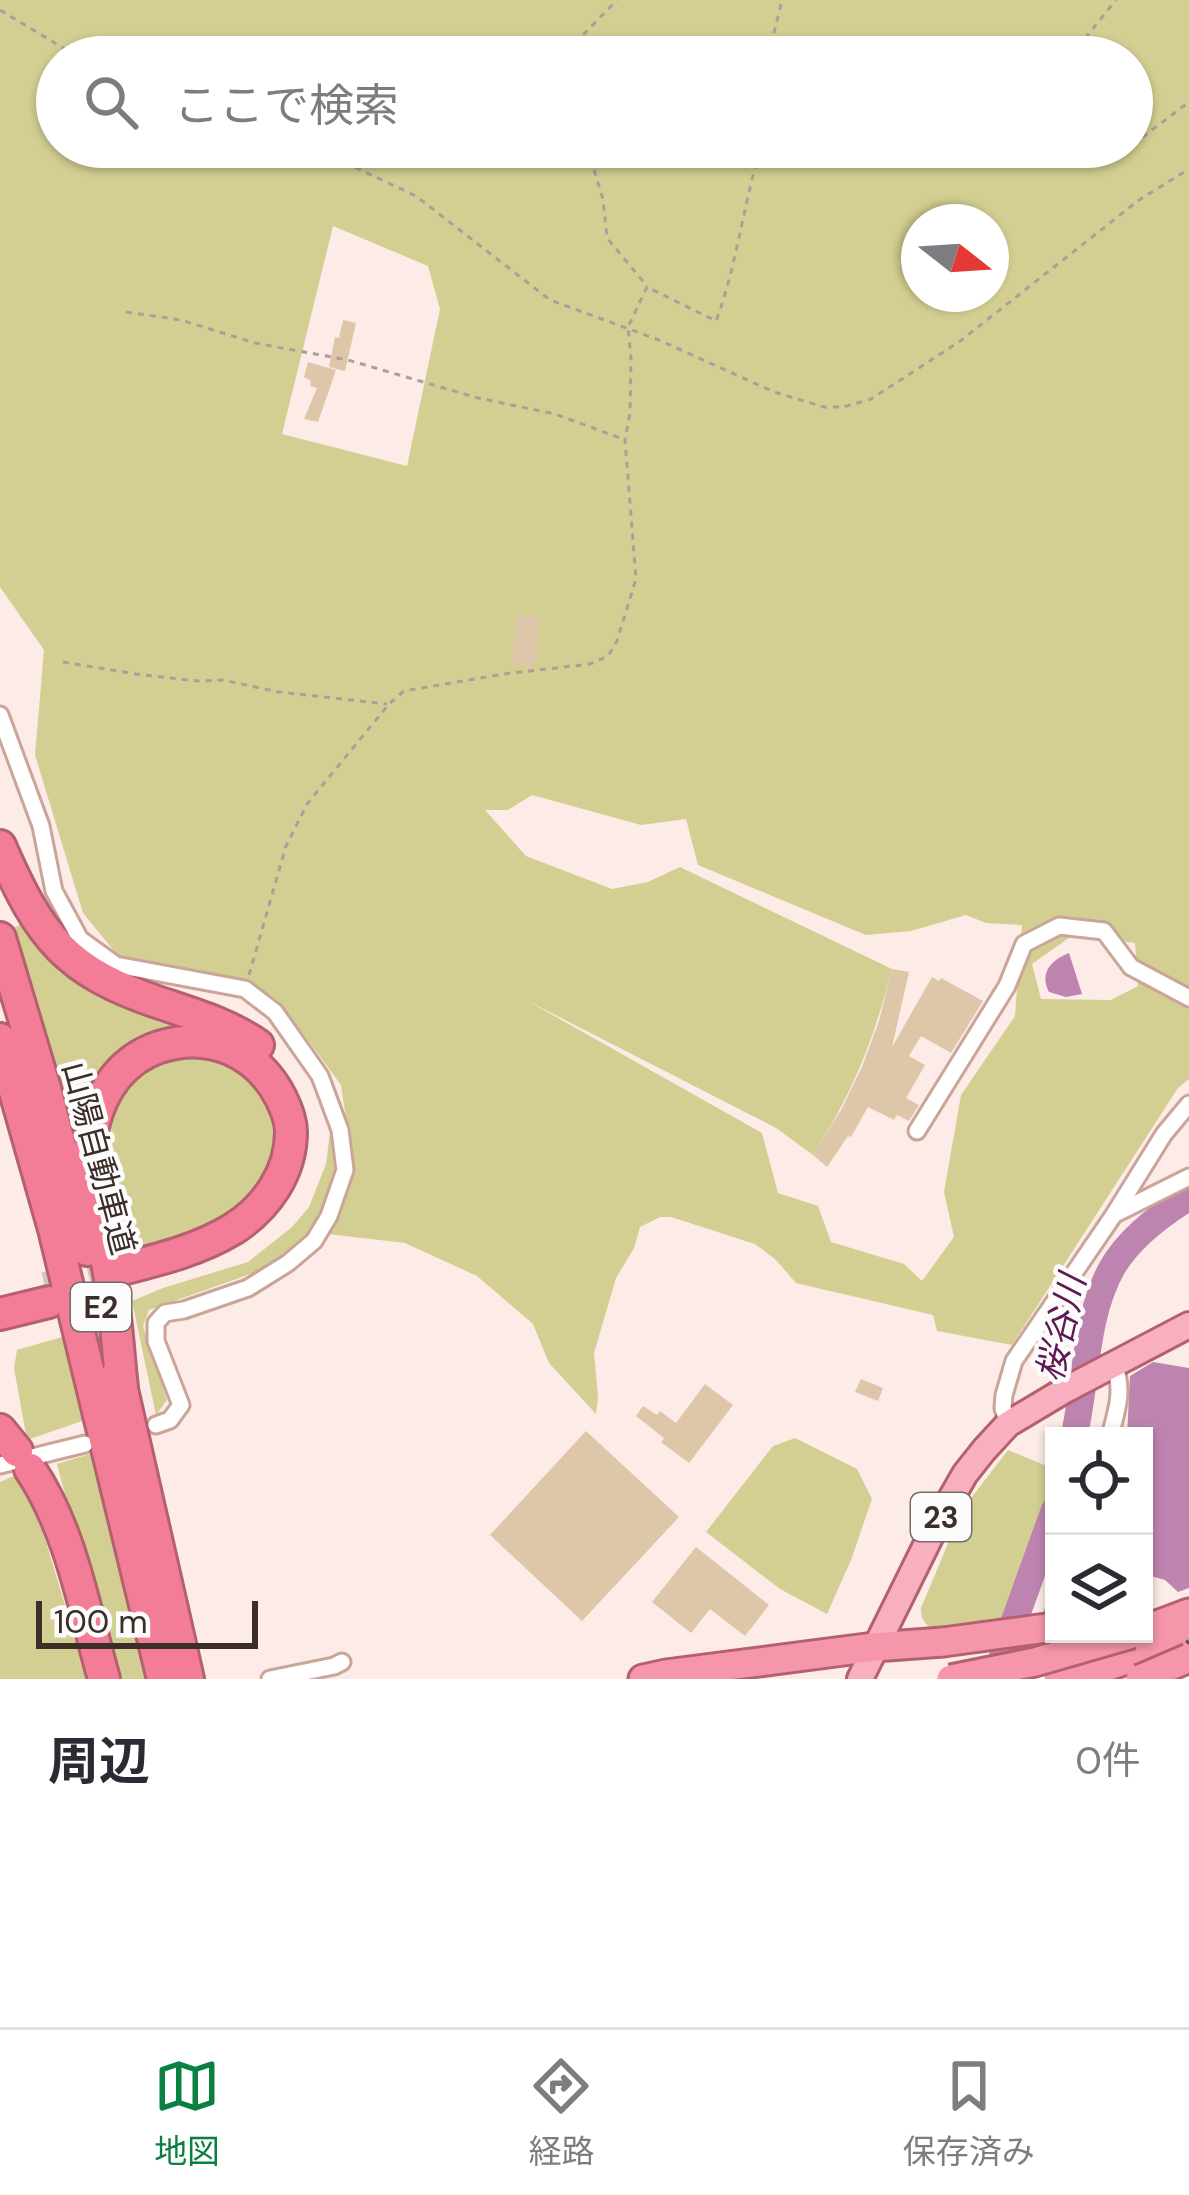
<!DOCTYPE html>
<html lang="ja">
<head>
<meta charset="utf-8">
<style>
  :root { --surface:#fff; --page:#f2f2f3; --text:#2b2b33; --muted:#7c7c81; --line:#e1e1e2; --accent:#0b8043 }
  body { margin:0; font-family:"DM Sans","Noto Sans JP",sans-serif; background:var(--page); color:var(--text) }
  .controls { position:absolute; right:36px; bottom:36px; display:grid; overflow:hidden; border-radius:0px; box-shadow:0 3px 9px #0004 }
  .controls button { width:108px; height:108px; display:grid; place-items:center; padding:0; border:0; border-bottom:3px solid var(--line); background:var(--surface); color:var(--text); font:60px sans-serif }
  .compass { position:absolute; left:901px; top:204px; width:108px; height:108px; border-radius:50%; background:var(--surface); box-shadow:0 3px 9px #0004; rotate:107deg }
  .scale { position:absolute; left:36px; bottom:30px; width:222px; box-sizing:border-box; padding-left:12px; border:6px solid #3b2d27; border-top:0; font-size:33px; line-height:42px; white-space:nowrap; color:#3b2d27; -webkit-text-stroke:9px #fcfcfc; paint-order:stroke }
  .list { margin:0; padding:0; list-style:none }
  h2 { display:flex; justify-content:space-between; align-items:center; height:156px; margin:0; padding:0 48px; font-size:51px }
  h2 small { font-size:39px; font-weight:400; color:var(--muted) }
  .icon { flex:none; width:66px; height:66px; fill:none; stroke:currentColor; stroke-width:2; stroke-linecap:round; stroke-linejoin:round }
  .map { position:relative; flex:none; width:1189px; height:1679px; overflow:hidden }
  .search { position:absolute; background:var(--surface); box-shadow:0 3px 9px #0004; left:36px; right:36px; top:36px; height:132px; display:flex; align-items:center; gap:30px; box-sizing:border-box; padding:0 42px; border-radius:66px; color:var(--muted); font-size:45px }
  .sheet { height:348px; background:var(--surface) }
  nav { display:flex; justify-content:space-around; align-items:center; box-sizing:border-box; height:168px; border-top:3px solid var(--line); background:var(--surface); font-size:33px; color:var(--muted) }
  nav a { display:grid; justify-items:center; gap:6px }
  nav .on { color:var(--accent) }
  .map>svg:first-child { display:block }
  .green { fill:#d3cf92; fill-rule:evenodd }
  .water { fill:#be84b0 }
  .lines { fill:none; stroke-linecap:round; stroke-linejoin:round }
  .river { stroke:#be84b0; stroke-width:27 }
  .building { fill:#dec6a9 }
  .motorway-tunnel { stroke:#d5c5c0; stroke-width:30; stroke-dasharray:30 15; stroke-linecap:butt }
  .minor-casing { stroke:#caa598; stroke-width:21 }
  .primary-casing { stroke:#b3606f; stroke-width:30 }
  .trunk-casing { stroke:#b3606f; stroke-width:33 }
  .motorway-casing { stroke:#b3606f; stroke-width:36 }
  .path { stroke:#ad9e98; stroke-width:3; stroke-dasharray:6 6; stroke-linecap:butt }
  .minor { stroke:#fff; stroke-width:15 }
  .primary { stroke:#f8b0c0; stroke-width:24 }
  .trunk { stroke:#f696ab; stroke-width:27 }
  .motorway { stroke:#f37c96; stroke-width:30 }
  .rail { stroke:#675852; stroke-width:4.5; stroke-dasharray:18 9; stroke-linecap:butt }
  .trunk-bridge-casing { stroke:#b3606f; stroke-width:33; stroke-linecap:butt }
  .trunk-bridge { stroke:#f696ab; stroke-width:27 }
  .labels { text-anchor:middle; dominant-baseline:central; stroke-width:9; stroke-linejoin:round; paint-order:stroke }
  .shield { fill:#fcfcfc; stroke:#756b67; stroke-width:3 }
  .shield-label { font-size:30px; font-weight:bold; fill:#3b2d27 }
  .street-label { font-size:33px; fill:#3b2d27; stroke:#fcfcfc }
  .water-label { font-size:36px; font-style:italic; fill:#5e1952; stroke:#fcfcfc }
</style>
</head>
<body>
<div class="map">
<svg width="1189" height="1679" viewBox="0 0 1189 1679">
  <rect width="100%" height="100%" fill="#fcebe6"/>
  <path class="green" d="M 0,0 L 1189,0 L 1189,1079 L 1178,1088 L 1012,1345 L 937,1331 L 933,1315 L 796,1283 L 776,1260 L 755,1244 L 671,1217 L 660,1217 L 640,1227 L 634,1248 L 616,1278 L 594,1353 L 598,1397 L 596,1414 L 549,1363 L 533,1324 L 477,1276 L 405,1243 L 328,1234 L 354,1172 L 341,1085 L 288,1013 L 259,988 L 119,957 L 83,913 L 35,755 L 44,650 L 0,587 ZM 523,54 L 524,57 L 1132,57 L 1132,147 L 57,147 L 57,57 L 522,57 ZM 919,222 L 991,222 L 991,294 L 919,294 ZM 333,226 L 428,266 L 440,309 L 407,466 L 282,434 ZM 532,795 L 641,825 L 686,819 L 698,865 L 866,935 L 911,931 L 966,915 L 986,923 L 1022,925 L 1015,1016 L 961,1095 L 944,1192 L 954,1237 L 922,1281 L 904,1264 L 831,1242 L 818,1206 L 778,1193 L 762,1133 L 526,1000 L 776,1128 L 813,1155 C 853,1092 873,1042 892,969 L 680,867 L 648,882 L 612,889 L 526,856 L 485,810 L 508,810 ZM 1073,935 L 1135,943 L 1138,986 L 1111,1000 L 1041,999 L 1032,964 Z
    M 21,924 L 59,972 L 107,998 L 219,1030 L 142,1042 L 82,1170 L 13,928 Z
    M 185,1053 L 236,1062 L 276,1111 L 276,1164 L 244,1207 L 190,1236 L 120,1254 C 109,1200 92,1144 122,1094 C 129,1084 138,1072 149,1066 C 160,1060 174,1057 185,1053 Z
    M 331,1124 L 336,1164 L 320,1216 L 301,1241 L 259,1271 L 149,1310 L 143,1326 L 167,1400 L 156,1415 L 132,1301 L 163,1288 L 248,1262 L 292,1227 L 309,1207 L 326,1164 Z
    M 62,1337 L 85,1420 L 27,1440 L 14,1368 L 17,1350 Z
    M 795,1438 L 857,1469 L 872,1499 L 851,1560 L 827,1614 L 780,1589 L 706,1532 L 773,1446 Z
    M 1008,1450 L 1054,1469 C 1054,1518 1022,1579 1004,1625 C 979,1627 920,1646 921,1608 L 962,1510 Z
    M 93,1453 L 146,1679 L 114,1679 L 57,1464 Z
    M 18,1474 L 44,1535 L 87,1679 L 0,1679 L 0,1482 Z"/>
  <path class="water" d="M 1069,953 L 1082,994 L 1066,997 L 1049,992 C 1039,973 1051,960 1069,953 Z
    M 1153,1362 L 1189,1368 L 1189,1588 L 1178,1592 L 1165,1580 L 1144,1574 L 1144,1436 L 1127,1436 L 1130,1376 Z"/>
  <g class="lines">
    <path class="river" d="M 1074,1436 C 1087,1382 1084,1318 1112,1268 C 1129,1238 1160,1215 1189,1197
      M 997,1679 L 1004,1650 L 1054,1511"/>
  </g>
  <path class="building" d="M 343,320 L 356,323 L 345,371 L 329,367 L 335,337 L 339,338 Z
    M 308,362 L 336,370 L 318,422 L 304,419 L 317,388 L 310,386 L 311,381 L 304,377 Z
    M 516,614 L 540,616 L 535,667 L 512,665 Z
    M 892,969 L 909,972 L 892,1047 L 932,977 L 939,981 L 941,978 L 983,1001 L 951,1053 L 921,1036 L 909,1056 L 925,1065 L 906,1098 L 919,1105 L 909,1121 L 897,1115 L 894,1120 L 868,1107 L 851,1137 L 848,1136 L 827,1167 L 813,1155 L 841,1110 L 862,1067 L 879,1021 Z
    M 861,1379 L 883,1388 L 878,1401 L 855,1392 Z
    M 705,1384 L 733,1405 L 689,1463 L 661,1442 L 664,1438 L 636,1416 L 643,1406 L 657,1415 L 660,1411 L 676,1423 Z
    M 586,1431 L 679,1517 L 582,1621 L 490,1535 Z
    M 696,1547 L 769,1605 L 745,1636 L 710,1609 L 691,1633 L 652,1602 Z"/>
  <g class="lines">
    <path class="motorway-tunnel" d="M 45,1287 L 122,1269"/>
    <defs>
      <path id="minor" d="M 0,715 L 41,826 L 54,891 L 80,939 L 116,965 L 245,989 L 275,1012 L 320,1076 L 340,1130 L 345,1170 L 329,1216 L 314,1241 L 288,1263 L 248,1288 L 184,1310 L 165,1313 L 156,1323 L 156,1341 L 181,1405 L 170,1420 L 156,1425
        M 917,1131 L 1007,986 L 1024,944 L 1059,926 L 1104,931 L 1131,967 L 1189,998
        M 1115,1214 L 1189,1177
        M 1008,1424 L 1003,1408 L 1004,1395 L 1014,1361 L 1113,1216 L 1164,1134 L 1189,1104
        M 1110,1436 C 1117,1410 1124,1390 1114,1364
        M 0,1465 L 85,1444
        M 270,1679 L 334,1666 L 342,1662
        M 1038,1679 L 1054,1613
        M 1184,1679 L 1189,1674"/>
      <path id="primary" d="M 860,1679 L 938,1521 L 965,1474 L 984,1450 L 1008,1424 L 1065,1390 L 1189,1325"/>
      <path id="trunk" d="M 1144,1630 L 1189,1613
        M 643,1679 L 666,1674 L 874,1647 L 943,1642
        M 1058,1679 L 1106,1667 L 1189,1638"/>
      <path id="motorway" d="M 0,846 C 40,938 66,972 163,1004 C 196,1015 229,1025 258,1045
        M 0,938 L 46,1092 L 87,1250
        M 0,1039 L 54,1229 L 163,1679
        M 122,1269 C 161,1259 198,1250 233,1229 C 266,1208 291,1173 291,1132 C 291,1121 286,1108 281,1098 C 257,1051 209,1031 159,1047 C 122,1060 102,1089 93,1126 C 82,1167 103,1237 110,1279 C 116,1315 118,1352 122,1388
        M 0,1314 L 49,1302
        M 118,1372 L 188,1679
        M 0,1430 L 17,1451
        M 30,1469 C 71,1530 84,1608 104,1679"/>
    </defs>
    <use href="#minor" class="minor-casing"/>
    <use href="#primary" class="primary-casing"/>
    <use href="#trunk" class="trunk-casing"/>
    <use href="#motorway" class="motorway-casing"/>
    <path class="path" d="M 0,10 L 78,57
      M 578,57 L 579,39 L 617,0
      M 772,57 L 772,41 L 782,0
      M 1070,57 L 1116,0
      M 1132,141 L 1136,142 L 1189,102
      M 312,147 L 416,196 L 550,300 L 659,340 L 774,392 L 824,407 L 843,407 L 871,399 L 959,342 L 1139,200 L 1189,169
      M 587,147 L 603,199 L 607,238 L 646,285
      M 126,312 L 181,320 L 255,343 L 348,360 L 478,398 L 555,414 L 623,439
      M 63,662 L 136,674 L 197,681 L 223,680 L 279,692 L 387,704
      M 249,975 L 286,846 L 307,804 L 389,704 L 404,691 L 504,674 L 590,664 L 608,656 L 617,641 L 636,579 L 625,440 L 630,413 L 631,358 L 628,327 L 647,287 L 716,321 C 737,265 743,205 761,147"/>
    <use href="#minor" class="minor"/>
    <use href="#primary" class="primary"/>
    <use href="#trunk" class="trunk"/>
    <use href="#motorway" class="motorway"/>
    <path class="rail" d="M 1146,1679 L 1189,1641"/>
    <defs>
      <path id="trunk-bridge" d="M 943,1642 L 1054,1627
        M 951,1679 L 1035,1662 L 1132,1634
        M 1140,1679 L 1189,1658"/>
    </defs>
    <use href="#trunk-bridge" class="trunk-bridge-casing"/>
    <use href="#trunk-bridge" class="trunk-bridge"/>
  </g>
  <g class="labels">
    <g class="shield">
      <rect x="71" y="1283" width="60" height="48" rx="9"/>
      <rect x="911" y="1493" width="60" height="48" rx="9"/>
    </g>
    <g class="shield-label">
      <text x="101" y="1307">E2</text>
      <text x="941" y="1517">23</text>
    </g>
    <g class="street-label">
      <text transform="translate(99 1158) rotate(75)">山陽自動車道</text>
    </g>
    <g class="water-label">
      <text transform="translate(1061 1328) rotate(-77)">桜谷川</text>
    </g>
  </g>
</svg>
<div class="controls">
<button><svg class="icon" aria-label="locate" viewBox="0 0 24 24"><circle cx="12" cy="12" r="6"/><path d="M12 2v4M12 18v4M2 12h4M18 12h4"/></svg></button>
<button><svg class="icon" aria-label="layers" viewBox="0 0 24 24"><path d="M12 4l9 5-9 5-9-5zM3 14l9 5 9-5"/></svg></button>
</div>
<svg class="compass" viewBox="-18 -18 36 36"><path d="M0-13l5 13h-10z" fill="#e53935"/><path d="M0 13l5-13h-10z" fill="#7c7c81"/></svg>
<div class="scale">100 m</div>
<div class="search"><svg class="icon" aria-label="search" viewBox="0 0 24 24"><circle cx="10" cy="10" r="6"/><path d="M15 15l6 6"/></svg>ここで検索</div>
</div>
<section class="sheet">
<h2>周辺<small>0件</small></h2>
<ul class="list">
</ul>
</section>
<nav>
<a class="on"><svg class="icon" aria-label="map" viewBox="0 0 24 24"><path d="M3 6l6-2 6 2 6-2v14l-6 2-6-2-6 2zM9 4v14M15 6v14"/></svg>地図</a>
<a><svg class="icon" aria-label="directions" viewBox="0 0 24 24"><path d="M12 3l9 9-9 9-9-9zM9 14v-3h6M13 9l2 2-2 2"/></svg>経路</a>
<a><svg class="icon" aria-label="saved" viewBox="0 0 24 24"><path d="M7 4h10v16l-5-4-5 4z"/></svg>保存済み</a>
</nav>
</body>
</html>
